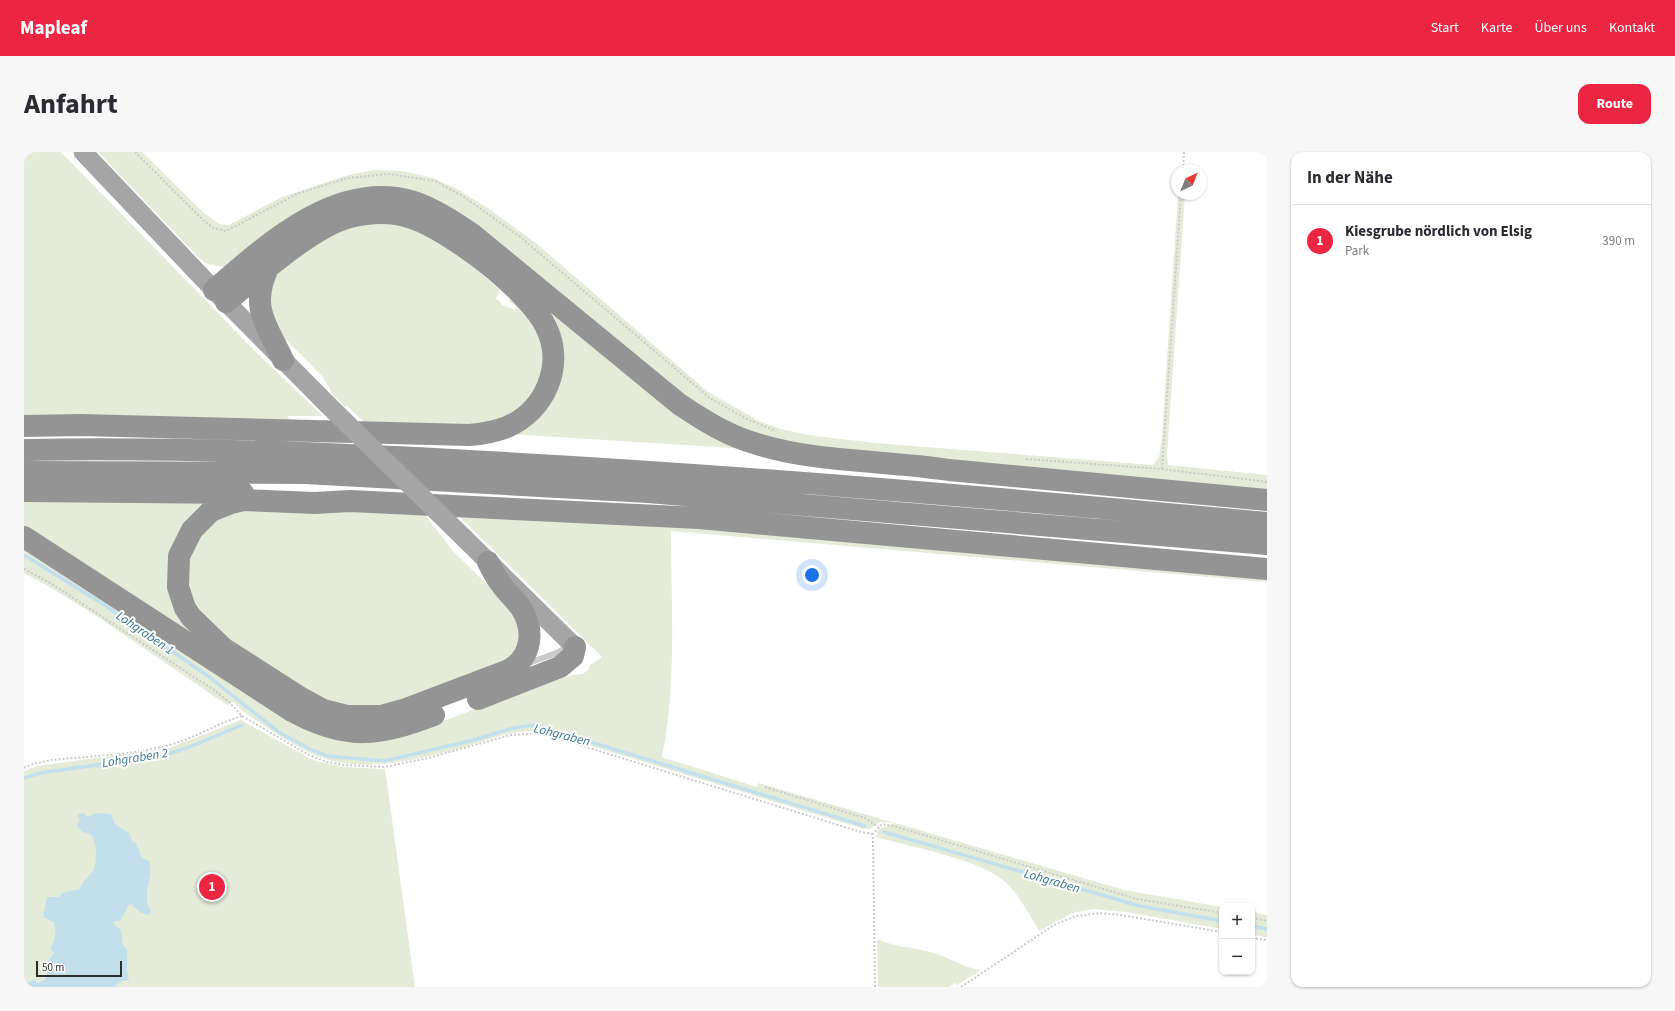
<!DOCTYPE html>
<html lang="de">
<head>
<meta charset="utf-8">
<style>
  :root { --surface:#fff; --page:#f7f7f7; --text:#2b2b33; --muted:#7c7c81; --line:#e1e1e2; --accent:#ec2642 }
  body { margin:0; font-family:"Source Sans 3",sans-serif; background:var(--page); color:var(--text) }
  .controls { position:absolute; right:12px; bottom:12px; display:grid; overflow:hidden; border-radius:8px; box-shadow:0 1px 3px #0004 }
  .controls button { width:36px; height:36px; display:grid; place-items:center; padding:0; border:0; border-bottom:1px solid var(--line); background:var(--surface); color:var(--text); font:20px sans-serif }
  .compass { position:absolute; left:1147px; top:12px; width:36px; height:36px; border-radius:50%; background:var(--surface); box-shadow:0 1px 3px #0004; rotate:43deg }
  .scale { position:absolute; left:12px; bottom:10px; width:86px; box-sizing:border-box; padding-left:4px; border:2px solid #2d2d2d; border-top:0; font-size:11px; line-height:14px; white-space:nowrap; color:#2d2d2d; -webkit-text-stroke:3px #fff; paint-order:stroke }
  .you { position:absolute; left:788px; top:423px; width:14px; height:14px; margin:-10px; border:3px solid #fff; border-radius:50%; background:#1a73e8; box-shadow:0 0 0 6px #1a73e833 }
  .badge { display:grid; place-items:center; width:26px; height:26px; border-radius:50%; background:var(--accent); color:#fff; font-size:13px; font-weight:700 }
  .pin { position:absolute; translate:-50% -50%; border:2px solid #fff; box-shadow:0 1px 4px #0006 }
  .list { margin:0; padding:0; list-style:none }
  h2 { display:flex; justify-content:space-between; align-items:center; height:52px; margin:0; padding:0 16px; font-size:17px }
  h2 small { font-size:13px; font-weight:400; color:var(--muted) }
  .list li { display:grid; grid-template-columns:26px 1fr auto; gap:12px; align-items:center; box-sizing:border-box; height:72px; padding:0 16px; border-top:1px solid var(--line) }
  .list b { display:block; font-size:15px; white-space:nowrap }
  .list p { margin:0; font-size:13px; white-space:nowrap; color:var(--muted) }
  .list em { font-size:13px; font-style:normal; color:var(--muted) }
  .map { position:relative; flex:none; width:1243px; height:835px; overflow:hidden; border-radius:12px }
  header { display:flex; align-items:center; gap:24px; box-sizing:border-box; height:56px; padding:0 20px; background:var(--accent); color:#fff }
  header strong { font-size:19px }
  nav { display:flex; gap:22px; margin-inline-start:auto; font-size:14px }
  .intro { display:flex; align-items:center; justify-content:space-between; box-sizing:border-box; height:96px; padding:0 24px }
  h1 { margin:0; font-size:28px }
  .button { padding:10px 18px; border-radius:12px; background:var(--accent); color:#fff; font-size:14px; font-weight:700 }
  main { display:flex; gap:24px; padding:0 24px }
  aside { flex:1; background:var(--surface); border-radius:12px; box-shadow:0 1px 3px #0004 }
  .map>svg:first-child { display:block }
  .green { fill:#e4ebd9 }
  .water { fill:#c4dfec }
  .lines { fill:none; stroke-linecap:round; stroke-linejoin:round }
  .stream { stroke:#c4dfec; stroke-width:3.5 }
  .path { stroke:#cacaca; stroke-width:2; stroke-dasharray:2 2; stroke-linecap:butt }
  .service { stroke:#cacaca; stroke-width:6 }
  .primary { stroke:#a5a5a5; stroke-width:19 }
  .motorway { stroke:#949494; stroke-width:22 }
  .primary-bridge { stroke:#a5a5a5; stroke-width:19 }
  .labels { text-anchor:middle; dominant-baseline:central; stroke-width:4; stroke-linejoin:round; paint-order:stroke }
  .water-label { font-size:13px; font-style:italic; fill:#387591; stroke:#fff }
</style>
</head>
<body>
<header>
<strong>Mapleaf</strong>
<nav><a>Start</a><a>Karte</a><a>Über uns</a><a>Kontakt</a></nav>
</header>
<div class="intro"><h1>Anfahrt</h1><a class="button">Route</a></div>
<main>
<div class="map">
<svg width="1243" height="835" viewBox="0 0 1243 835">
  <rect width="100%" height="100%" fill="#fff"/>
  <path class="green" d="M 0,0 L 37,0 L 234,202 L 299,264 L 263,264 L 269,271 L 0,264 Z
    M 74,0 L 118,0 L 180,61 L 195,72 L 205,73 L 258,45 L 324,23 L 350,18 L 378,19 L 409,26 L 435,38 L 465,57 L 512,91 L 684,240 L 733,268 L 757,277 L 784,283 L 851,291 L 1129,313 L 1135,305 L 1138,283 L 1154,42 L 1161,42 L 1143,303 L 1144,313 L 1243,323 L 1243,339 L 775,296 L 693,269 L 394,46 L 200,115 L 183,112 L 174,105 Z
    M 353,51 C 414,54 454,93 499,131 C 527,154 555,177 583,200 C 627,237 668,276 723,294 L 724,297 L 485,282 C 488,277 495,275 500,272 C 516,260 528,243 532,223 C 536,205 534,185 525,170 C 506,136 438,81 402,65 C 383,57 362,54 342,56 C 296,62 261,97 226,124 L 223,120 C 267,86 296,57 353,51 Z
    M 353,67 L 409,81 L 475,137 L 475,141 L 472,146 L 478,153 L 491,158 L 492,154 L 486,150 L 486,146 L 509,163 L 523,204 L 506,252 L 461,275 L 341,271 L 323,254 L 321,255 L 309,243 L 299,225 L 249,175 L 243,131 L 294,85 Z
    M 0,347 L 196,348 L 179,359 L 153,451 L 315,573 L 0,378 Z
    M 207,357 L 356,358 L 361,362 L 401,363 L 430,400 L 481,450 L 498,473 L 492,505 L 342,560 L 281,542 L 185,477 L 160,434 L 168,388 Z
    M 432,361 L 578,368 L 1243,424 L 1243,430 L 647,379 C 647,452 653,533 638,605 L 733,635 L 735,631 L 1100,738 L 1198,755 L 1198,777 L 1102,760 L 1070,757 L 1048,761 L 1015,779 C 1005,762 995,742 980,729 C 957,708 884,694 851,685 L 855,677 L 870,671 L 855,670 L 846,677 L 840,677 L 518,579 C 491,577 467,587 441,595 C 395,607 342,622 295,605 C 280,599 266,590 253,582 C 237,572 222,563 209,550 L 203,553 L 74,465 L 24,434 L 0,421 L 0,392 L 275,574 L 407,573 L 548,523 L 559,522 L 565,517 L 566,513 L 578,505 Z
    M 217,568 L 291,609 L 321,615 L 361,617 L 391,835 L 0,835 L 0,619 L 13,614 L 145,596 Z
    M 1228,760 L 1243,763 L 1243,785 L 1228,783 Z
    M 853,787 C 874,796 890,795 910,801 C 926,806 940,816 957,818 L 933,833 L 931,831 L 925,835 L 854,835 Z"/>
  <path class="water" d="M 56,661 L 61,662 L 64,665 L 72,661 L 87,662 L 91,672 L 105,681 L 108,689 L 112,691 L 118,706 L 125,709 C 131,726 116,741 127,759 L 125,763 L 117,761 L 107,752 L 105,753 L 97,768 L 89,770 L 92,774 L 97,778 L 99,794 L 103,797 L 103,818 L 105,828 L 97,829 L 91,835 L 0,835 L 0,833 L 10,827 L 14,831 L 21,828 L 24,816 L 21,813 L 30,801 L 26,796 C 32,787 32,781 30,770 L 19,765 L 23,745 L 35,745 L 38,741 L 56,737 C 58,728 66,725 70,717 C 73,709 73,689 67,683 C 64,680 61,681 58,680 L 53,673 L 56,667 L 53,663 Z"/>
  <g class="lines">
    <path class="stream" d="M 0,403 L 82,454 L 184,524 L 256,581 L 286,597 L 303,604 L 360,609 L 446,589 L 489,576 L 511,573 L 841,674
      M 0,626 L 16,621 L 137,604 L 163,596 L 218,573
      M 860,680 L 1116,754 L 1198,769
      M 1228,774 L 1243,777"/>
    <path class="path" d="M 111,0 L 179,68 L 189,76 L 202,79 L 275,41 L 324,26 L 365,22 L 411,29 L 440,45 L 495,84 L 687,247 L 725,268 L 752,279
      M 1159,18 L 1160,0
      M 1002,307 L 1138,317 L 1243,330
      M 1138,317 L 1157,42
      M 0,417 L 28,432 L 190,538 L 205,550 L 218,564 L 285,603 L 303,610 L 320,613 L 360,615 L 404,606 L 487,583 L 517,581 L 837,680 L 849,682
      M 0,616 L 9,612 L 27,608 C 67,604 110,603 149,592 C 173,585 194,571 218,564
      M 741,635 L 841,666 L 854,675
      M 1228,766 L 1243,769
      M 1228,786 L 1243,788
      M 851,835 L 849,692 L 849,682 L 858,672 L 873,675 L 1113,747 L 1198,761
      M 937,835 L 1030,773 L 1052,764 L 1076,761 L 1096,763 L 1198,780"/>
    <path class="service" d="M 502,512 L 535,500 L 545,493"/>
    <path class="primary" d="M 59,0 L 190,138 L 303,252
      M 439,385 L 551,495"/>
    <path class="motorway" d="M 243,118 C 226,157 243,173 259,208
      M 190,138 C 242,93 312,28 387,49 C 409,56 429,69 448,82 L 655,252 C 679,268 704,284 733,292 C 794,311 862,308 925,318 L 1243,348
      M 0,274 L 57,273 L 445,283 C 458,282 470,280 483,275 C 521,259 541,213 522,175 C 505,139 425,78 388,66 C 368,59 346,60 326,65 C 289,74 233,125 202,150
      M 0,298 C 155,295 309,301 463,310 C 723,324 983,347 1243,371
      M 0,320 L 281,321 L 624,340 L 1243,392
      M 0,339 L 219,341
      M 0,385 L 268,559 C 322,589 355,584 410,563
      M 464,410 C 468,418 472,426 477,432 C 483,441 491,447 497,456 C 511,478 508,505 485,518 L 382,557 L 357,564 L 323,564 L 299,558 L 277,546 L 199,496 L 167,465 L 161,456 L 154,435 L 155,404 L 168,378 L 187,359 L 207,351 L 219,348 L 291,351 L 326,349 L 675,366 L 1243,417
      M 454,547 L 536,515 L 549,504 L 551,495"/>
    <path class="primary-bridge" d="M 303,252 L 439,385"/>
  </g>
  <g class="labels">
    <g class="water-label">
      <text transform="translate(121 481) rotate(34)">Lohgraben 1</text>
      <text transform="translate(538 583) rotate(14)">Lohgraben</text>
      <text transform="translate(111 606) rotate(-9)">Lohgraben 2</text>
      <text transform="translate(1028 729) rotate(16)">Lohgraben</text>
    </g>
  </g>
</svg>
<div class="controls">
<button>+</button>
<button>−</button>
</div>
<svg class="compass" viewBox="-18 -18 36 36"><path d="M0-13l5 13h-10z" fill="#e53935"/><path d="M0 13l5-13h-10z" fill="#7c7c81"/></svg>
<div class="scale">50 m</div>
<div class="you"></div>
<div class="pin badge" style="left:188px;top:735px">1</div>
</div>
<aside>
<h2>In der Nähe<small></small></h2>
<ul class="list">
<li><span class="badge">1</span><div><b>Kiesgrube nördlich von Elsig</b><p>Park</p></div><em>390 m</em></li>
</ul>
</aside>
</main>
</body>
</html>
